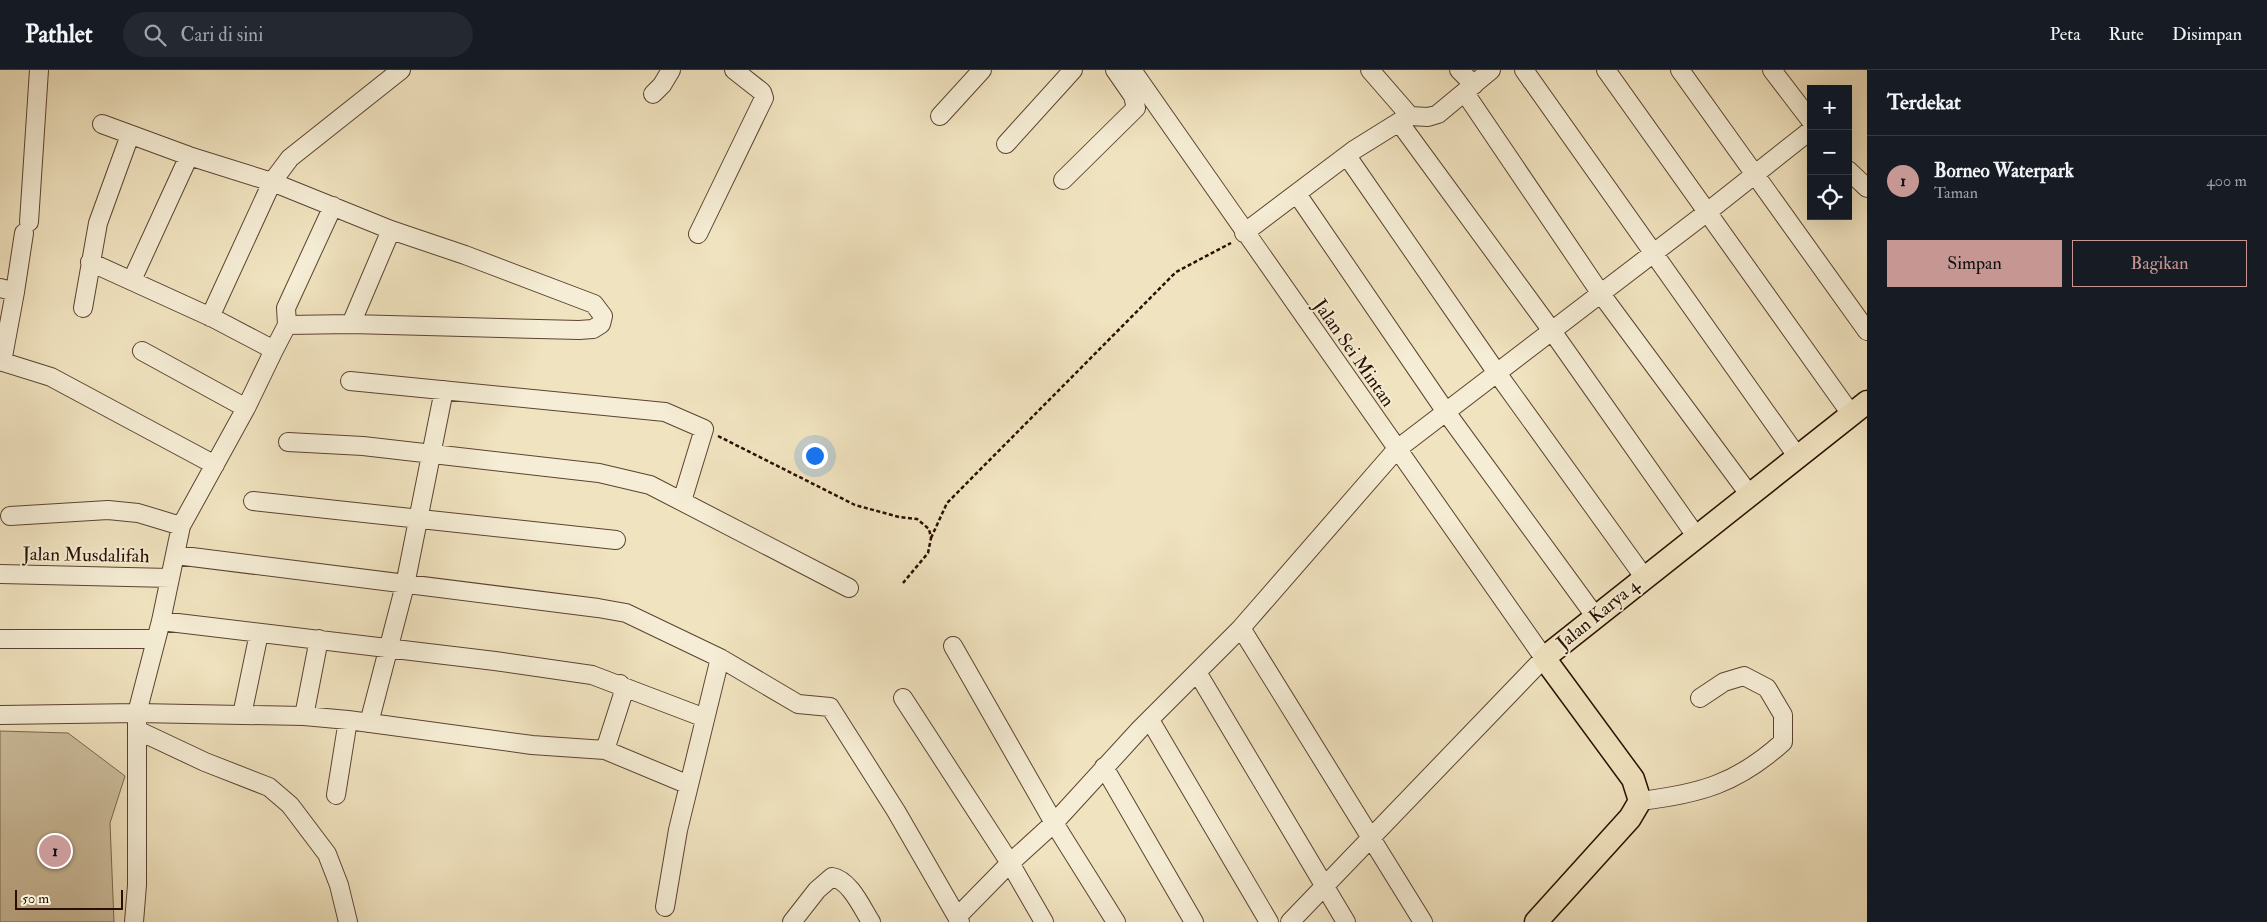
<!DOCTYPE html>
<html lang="id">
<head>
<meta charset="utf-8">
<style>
  :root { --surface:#171b24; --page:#242831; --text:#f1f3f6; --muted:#9ea1a6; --line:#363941; --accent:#c59692 }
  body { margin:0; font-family:"IM FELL Double Pica",serif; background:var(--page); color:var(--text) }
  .controls { position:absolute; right:15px; top:15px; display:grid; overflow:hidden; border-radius:0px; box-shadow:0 5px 20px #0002 }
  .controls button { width:45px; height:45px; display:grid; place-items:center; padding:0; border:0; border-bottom:1px solid var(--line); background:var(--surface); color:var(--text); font:25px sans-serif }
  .scale { position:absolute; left:15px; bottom:12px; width:108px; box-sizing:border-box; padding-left:5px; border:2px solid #2a0e00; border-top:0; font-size:14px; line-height:18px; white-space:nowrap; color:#2a0e00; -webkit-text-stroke:4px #f5edd5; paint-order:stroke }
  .you { position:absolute; left:814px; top:385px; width:18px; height:18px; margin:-12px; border:4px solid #fff; border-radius:50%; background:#1a73e8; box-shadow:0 0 0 8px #1a73e833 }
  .badge { display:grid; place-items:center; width:32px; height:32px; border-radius:50%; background:var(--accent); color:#111; font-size:16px; font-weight:700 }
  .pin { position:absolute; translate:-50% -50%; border:2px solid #fff; box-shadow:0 1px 5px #0006 }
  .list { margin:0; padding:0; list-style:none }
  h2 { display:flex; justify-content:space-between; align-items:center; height:65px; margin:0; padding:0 20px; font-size:21px }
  h2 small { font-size:16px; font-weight:400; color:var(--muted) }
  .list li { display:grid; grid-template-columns:32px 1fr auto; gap:15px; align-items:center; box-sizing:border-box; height:90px; padding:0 20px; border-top:1px solid var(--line) }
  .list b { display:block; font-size:19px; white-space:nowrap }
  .list p { margin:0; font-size:16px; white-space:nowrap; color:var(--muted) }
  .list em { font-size:16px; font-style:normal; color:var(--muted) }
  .actions { display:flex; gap:10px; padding:15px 20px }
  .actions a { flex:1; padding:11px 0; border:1px solid var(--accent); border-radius:0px; text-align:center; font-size:18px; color:var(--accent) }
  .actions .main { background:var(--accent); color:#111 }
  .icon { flex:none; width:28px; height:28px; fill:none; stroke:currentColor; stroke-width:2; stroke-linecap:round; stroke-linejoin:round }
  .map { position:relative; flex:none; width:1867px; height:852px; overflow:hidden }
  header { display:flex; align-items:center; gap:30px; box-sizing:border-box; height:70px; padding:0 25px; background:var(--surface); border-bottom:1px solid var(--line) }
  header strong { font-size:24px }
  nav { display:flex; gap:28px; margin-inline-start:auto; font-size:18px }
  .search { width:350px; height:45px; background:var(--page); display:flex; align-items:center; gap:12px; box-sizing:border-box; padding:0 18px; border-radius:28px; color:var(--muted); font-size:19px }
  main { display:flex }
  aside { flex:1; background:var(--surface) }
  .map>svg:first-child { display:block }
  .green { fill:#cebf9f; stroke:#7c6650 }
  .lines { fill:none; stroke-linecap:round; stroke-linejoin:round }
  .minor-casing { stroke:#5c4330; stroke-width:20 }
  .major-casing { stroke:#2a0e00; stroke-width:25 }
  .path { stroke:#2a0e00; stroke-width:2.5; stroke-dasharray:4 2.5; stroke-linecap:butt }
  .minor { stroke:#f5edd5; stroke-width:18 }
  .major { stroke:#f0e3bf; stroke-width:22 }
  .labels { text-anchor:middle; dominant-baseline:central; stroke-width:4; stroke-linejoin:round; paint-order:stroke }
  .street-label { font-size:19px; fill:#2a0e00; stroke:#f5edd5 }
</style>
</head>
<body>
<header>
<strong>Pathlet</strong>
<div class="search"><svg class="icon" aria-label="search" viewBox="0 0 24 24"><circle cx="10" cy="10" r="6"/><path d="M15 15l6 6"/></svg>Cari di sini</div>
<nav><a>Peta</a><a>Rute</a><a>Disimpan</a></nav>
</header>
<main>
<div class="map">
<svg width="1867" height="852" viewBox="0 0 1867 852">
  <rect width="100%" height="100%" fill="#f0e3bf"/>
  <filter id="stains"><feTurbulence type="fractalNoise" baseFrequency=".004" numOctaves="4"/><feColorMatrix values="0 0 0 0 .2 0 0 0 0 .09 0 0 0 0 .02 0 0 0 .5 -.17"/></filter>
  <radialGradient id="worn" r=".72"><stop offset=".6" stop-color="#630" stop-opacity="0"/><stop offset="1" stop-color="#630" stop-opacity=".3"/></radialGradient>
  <path class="green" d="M 0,661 L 68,663 L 125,706 L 110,753 L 114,852 L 0,852 Z"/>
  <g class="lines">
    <defs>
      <path id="minor" d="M 1132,0 L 1544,588 L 1290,852
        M 1370,0 L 1410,46
        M 1459,0 L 1474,15
        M 1524,0 L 1797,386
        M 1606,0 L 1851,344
        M 1680,0 L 1867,261
        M 1772,0 L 1811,51
        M 1465,23 L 1601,224 L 1749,424
        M 653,24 L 662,15 L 671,0
        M 940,46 L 982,0
        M 1399,52 L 1552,261 L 1696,466
        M 102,54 L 189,86 L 272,112 L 391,160 L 465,185 L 594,234 L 603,246 L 601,254 L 593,259 L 579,260 L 351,254 L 287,255
        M 1006,74 L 1073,0
        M 1347,86 L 1497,303 L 1644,507
        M 1848,100 L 1867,118
        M 1063,110 L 1136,38 L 1133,26 L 1115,0
        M 1297,124 L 1446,342 L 1595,546
        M 29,152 L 39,0
        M 1244,163 L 1354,80 L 1399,52 L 1410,46 L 1428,47 L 1438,44 L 1491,0
        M 698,164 L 764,28 L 762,22 L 734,0
        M 90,192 L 213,248 L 274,280 L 246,338 L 181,456 L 161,551 L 137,643 L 137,815 L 134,852
        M 132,210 L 189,86
        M 0,218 L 15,222 L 24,163
        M 83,238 L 98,153 L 130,65
        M 210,247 L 272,112 L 290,88 L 401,0
        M 351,254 L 391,160
        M 274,280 L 287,255 L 286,238 L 333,136
        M 142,281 L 246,338
        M 0,291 L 51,307 L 215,395
        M 2,292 L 15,222
        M 350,311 L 665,342 L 704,359 L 682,431
        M 288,372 L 363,376 L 599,403 L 650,415 L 849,518
        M 253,431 L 616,470
        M 10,446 L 108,440 L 138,443 L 181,456
        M 176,485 L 598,538 L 626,543 L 720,588 L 798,634 L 830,637 L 896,741 L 960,852
        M 0,504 L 170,508
        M 161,551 L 495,591 L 592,605 L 705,648
        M 1241,558 L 1423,852
        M 0,569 L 155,569
        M 953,576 L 1054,753 L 1116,852
        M 1197,602 L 1346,852
        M 903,628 L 1010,793 L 1044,852
        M 0,645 L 137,643 L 304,646 L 348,650 L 532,675 L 605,680 L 689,715
        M 242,645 L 259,563
        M 304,646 L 319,569
        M 1150,650 L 1269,852
        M 369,653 L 405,515 L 444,320
        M 137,660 L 205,692 L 269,717 L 290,735 L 327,784 L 339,815 L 348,852
        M 605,680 L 623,624 L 620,614
        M 1104,697 L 1194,852
        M 336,725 L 348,650
        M 1640,731 C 1700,724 1738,713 1783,672 L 1783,645 L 1767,618 L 1744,606 L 1724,612 L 1700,628
        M 665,837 L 678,760 L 720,588
        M 957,847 L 1010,793 L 1054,753 L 1140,659 L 1241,558 L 1396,380 L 1706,143 L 1811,60
        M 792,852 L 817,820 L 832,807 C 850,810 862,838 871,852"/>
      <path id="major" d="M 1536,852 L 1630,748 L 1640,731 L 1633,709 L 1544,588 L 1867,332"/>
    </defs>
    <use href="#minor" class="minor-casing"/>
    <use href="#major" class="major-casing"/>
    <path class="path" d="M 718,366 L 855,435 L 899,447 L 917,449 L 929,459 L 931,468 L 928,483 L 903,513
      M 931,468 L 947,433 L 1176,202 L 1231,173"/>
    <use href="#minor" class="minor"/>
    <use href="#major" class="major"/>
  </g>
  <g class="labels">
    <g class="street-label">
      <text transform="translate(1354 283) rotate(55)">Jalan Sei Mintan</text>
      <text transform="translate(86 485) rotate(1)">Jalan Musdalifah</text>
      <text transform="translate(1598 544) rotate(-39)">Jalan Karya 4</text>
    </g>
  </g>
  <rect width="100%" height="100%" filter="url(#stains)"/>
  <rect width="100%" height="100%" fill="url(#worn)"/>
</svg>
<div class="controls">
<button>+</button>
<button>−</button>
<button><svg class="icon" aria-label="locate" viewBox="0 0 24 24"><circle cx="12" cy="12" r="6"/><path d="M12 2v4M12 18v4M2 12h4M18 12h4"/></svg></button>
</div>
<div class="scale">50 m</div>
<div class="you"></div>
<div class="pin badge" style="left:55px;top:781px">1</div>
</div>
<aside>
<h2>Terdekat<small></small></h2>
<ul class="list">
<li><span class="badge">1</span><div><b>Borneo Waterpark</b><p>Taman</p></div><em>400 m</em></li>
</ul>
<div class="actions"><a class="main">Simpan</a><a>Bagikan</a></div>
</aside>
</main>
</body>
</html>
